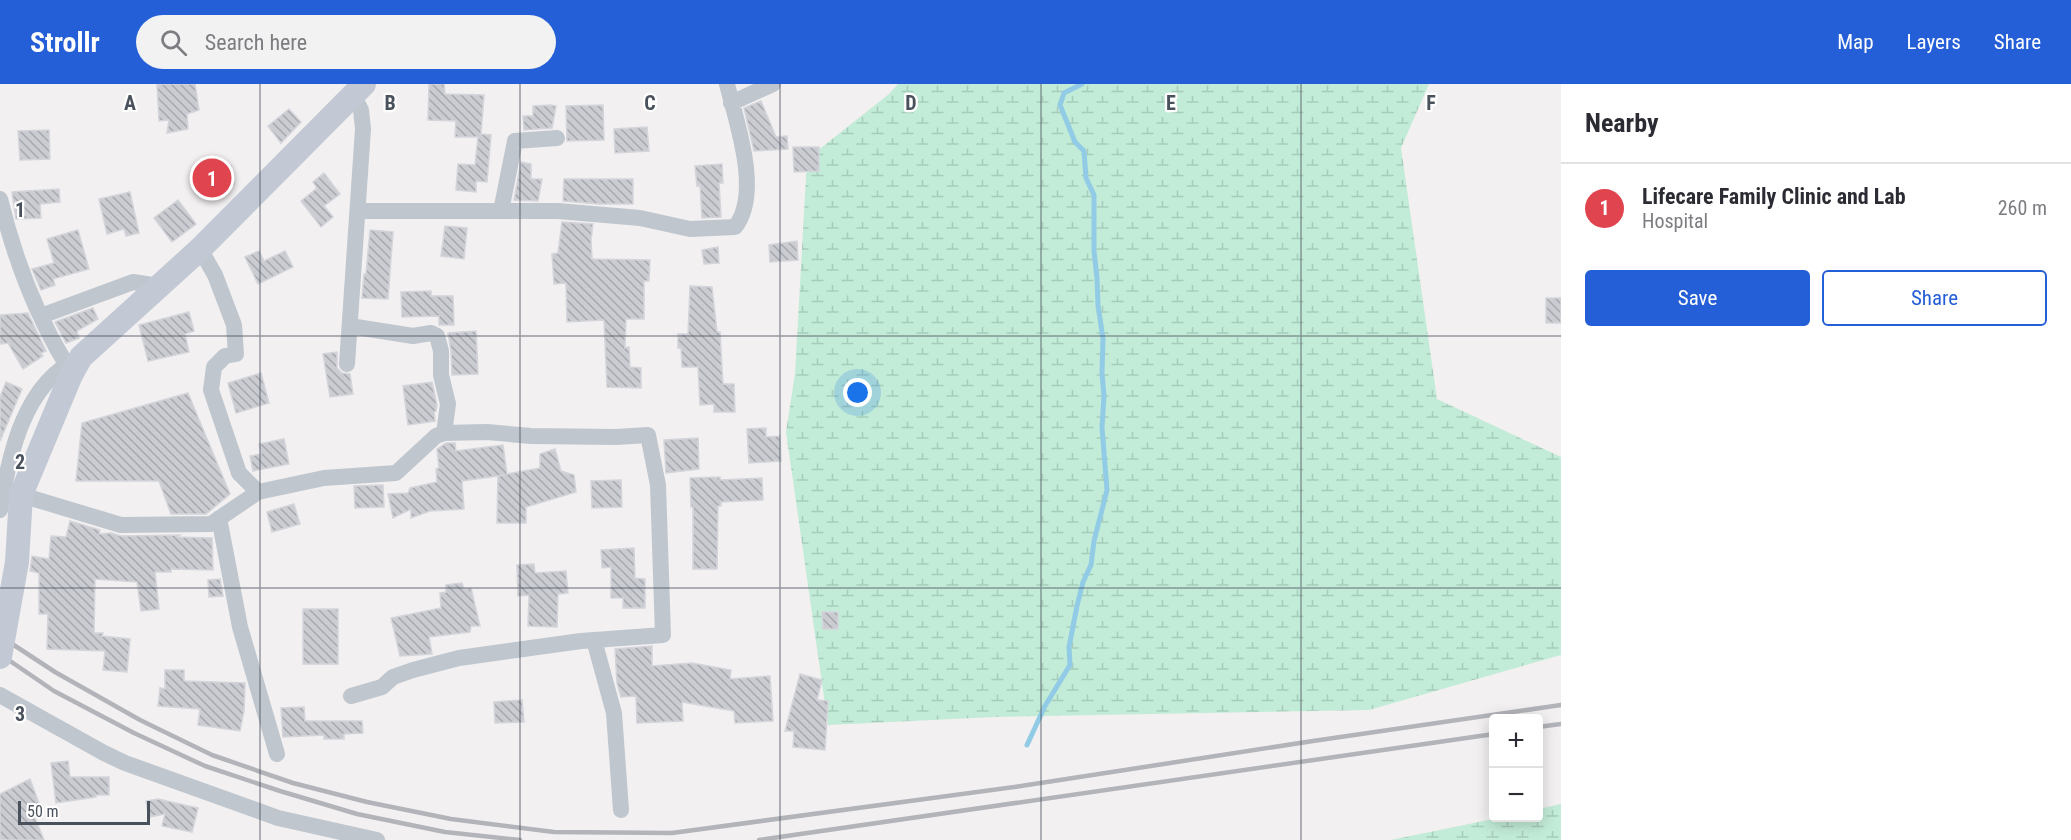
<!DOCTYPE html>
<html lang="en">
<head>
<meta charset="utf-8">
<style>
  :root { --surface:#fff; --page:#f2f2f3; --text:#2b2b33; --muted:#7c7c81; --line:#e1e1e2; --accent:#255fd7 }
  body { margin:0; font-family:"Roboto Condensed",sans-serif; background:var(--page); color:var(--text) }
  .controls { position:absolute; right:18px; bottom:18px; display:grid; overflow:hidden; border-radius:6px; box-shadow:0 3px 15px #0003 }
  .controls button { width:54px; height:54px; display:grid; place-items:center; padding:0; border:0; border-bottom:2px solid var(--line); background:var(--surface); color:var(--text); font:30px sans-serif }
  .scale { position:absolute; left:18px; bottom:15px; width:132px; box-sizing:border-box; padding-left:6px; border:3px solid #49515c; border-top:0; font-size:16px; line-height:21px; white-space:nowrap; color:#49515c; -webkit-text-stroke:4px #fff; paint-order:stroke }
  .you { position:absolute; left:858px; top:309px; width:21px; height:21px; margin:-15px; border:4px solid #fff; border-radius:50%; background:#1a73e8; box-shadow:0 0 0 9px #1a73e833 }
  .badge { display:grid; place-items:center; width:39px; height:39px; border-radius:50%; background:var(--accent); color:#fff; font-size:20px; font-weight:700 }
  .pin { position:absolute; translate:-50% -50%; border:3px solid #fff; box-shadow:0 2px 6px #0006 }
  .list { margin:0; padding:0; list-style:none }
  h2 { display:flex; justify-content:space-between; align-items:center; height:78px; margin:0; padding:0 24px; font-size:26px }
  h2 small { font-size:20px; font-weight:400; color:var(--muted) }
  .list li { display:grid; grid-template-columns:39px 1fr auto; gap:18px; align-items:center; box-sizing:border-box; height:90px; padding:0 24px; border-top:2px solid var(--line) }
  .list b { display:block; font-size:22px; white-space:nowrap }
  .list p { margin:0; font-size:20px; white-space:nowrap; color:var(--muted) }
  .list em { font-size:20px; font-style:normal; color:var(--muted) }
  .actions { display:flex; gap:12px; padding:18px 24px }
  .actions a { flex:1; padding:14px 0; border:2px solid var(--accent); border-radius:6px; text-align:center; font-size:21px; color:var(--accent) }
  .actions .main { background:var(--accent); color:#fff }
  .icon { flex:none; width:33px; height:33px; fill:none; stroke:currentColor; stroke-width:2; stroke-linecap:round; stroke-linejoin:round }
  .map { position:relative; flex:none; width:1561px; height:756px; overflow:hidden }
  header { display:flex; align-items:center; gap:36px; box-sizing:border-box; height:84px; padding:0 30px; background:var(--accent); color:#fff }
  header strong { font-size:28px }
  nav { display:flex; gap:33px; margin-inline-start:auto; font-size:21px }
  .search { width:420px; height:54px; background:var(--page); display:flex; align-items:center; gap:15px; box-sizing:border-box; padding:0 21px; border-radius:33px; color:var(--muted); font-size:22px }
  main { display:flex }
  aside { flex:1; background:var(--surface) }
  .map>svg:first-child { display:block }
  .wetland { fill:url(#wetland-marsh) }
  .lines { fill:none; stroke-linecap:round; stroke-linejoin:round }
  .stream { stroke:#92cbe6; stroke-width:5 }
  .building { fill:url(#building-back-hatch); stroke:#d4d5db; stroke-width:1.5 }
  .street { stroke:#bfc6ce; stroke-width:16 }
  .secondary { stroke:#c2c9d5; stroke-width:24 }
  .rail { stroke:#b2b4ba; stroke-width:4.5 }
  .secondary-bridge { stroke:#c2c9d5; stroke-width:24 }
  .grid { fill:none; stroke:#49515c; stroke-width:1.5; stroke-opacity:0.55 }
  .grid-label { font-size:20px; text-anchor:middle; font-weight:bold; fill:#49515c; stroke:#fff; stroke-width:4.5; stroke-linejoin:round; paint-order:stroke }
</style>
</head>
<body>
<header>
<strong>Strollr</strong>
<div class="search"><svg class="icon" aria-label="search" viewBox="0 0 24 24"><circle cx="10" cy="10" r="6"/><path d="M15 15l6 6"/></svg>Search here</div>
<nav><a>Map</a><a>Layers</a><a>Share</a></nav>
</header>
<main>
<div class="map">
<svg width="1561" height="756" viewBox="0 0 1561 756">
  <defs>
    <pattern id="wetland-marsh" width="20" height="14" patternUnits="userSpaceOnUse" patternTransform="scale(1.5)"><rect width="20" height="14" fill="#c2ecd7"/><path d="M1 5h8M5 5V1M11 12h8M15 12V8" fill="none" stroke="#a8ccbb"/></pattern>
    <pattern id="building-back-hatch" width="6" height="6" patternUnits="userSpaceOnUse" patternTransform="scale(1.5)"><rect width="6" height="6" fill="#caccd2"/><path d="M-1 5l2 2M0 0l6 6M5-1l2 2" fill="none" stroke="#a6a8ae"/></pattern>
  </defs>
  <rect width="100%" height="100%" fill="#f2f0f0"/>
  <path class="wetland" d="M 898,0 L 1429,0 L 1401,64 L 1437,315 L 1561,373 L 1561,571 L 1369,626 L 994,633 L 828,641 L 786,348 L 795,290 L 807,75 L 889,10 Z
    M 1561,720 L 1561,756 L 1391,756 L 1498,734 L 1538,734 L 1539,725 Z"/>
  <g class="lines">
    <path class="stream" d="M 1027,661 L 1045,622 L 1070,581 L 1069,563 L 1077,522 L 1083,498 L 1091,481 L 1094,457 L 1107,406 L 1102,343 L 1104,312 L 1102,289 L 1103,255 L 1098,221 L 1097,194 L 1094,167 L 1094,111 L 1086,94 L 1084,67 L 1075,58 L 1060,21 L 1064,9 L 1082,0"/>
  </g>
  <path class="building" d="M 164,0 L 195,0 L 199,26 L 187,30 L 188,45 L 167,49 L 169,36 L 159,37 L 157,1 Z
    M 429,0 L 444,0 L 445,10 L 484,11 L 481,50 L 491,51 L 487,98 L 476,97 L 476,108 L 456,106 L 458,80 L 475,81 L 478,53 L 455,53 L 456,37 L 428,36 Z
    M 761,17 L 776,53 L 787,52 L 788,65 L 754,67 L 744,24 Z
    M 551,21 L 556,22 L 552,44 L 524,46 L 523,32 L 533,32 L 533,22 Z
    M 603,21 L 604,56 L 567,57 L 566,22 Z
    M 289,25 L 301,38 L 281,59 L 268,42 Z
    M 647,43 L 649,67 L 615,69 L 614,45 Z
    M 49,46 L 50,75 L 20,76 L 18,47 Z
    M 793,63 L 819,63 L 819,87 L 794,88 Z
    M 521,78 L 531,80 L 531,95 L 542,95 L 538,117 L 514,116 Z
    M 722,80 L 723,99 L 719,99 L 721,133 L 702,134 L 700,101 L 697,102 L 695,82 Z
    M 231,82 L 234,100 L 194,106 L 191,87 Z
    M 324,89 L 340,110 L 324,122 L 333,133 L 321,143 L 301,117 L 317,104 L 313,98 Z
    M 564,95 L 633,95 L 633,120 L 599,120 L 563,117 Z
    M 59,105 L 60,118 L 40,120 L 41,134 L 16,135 L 12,108 Z
    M 130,108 L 139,149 L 126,152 L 124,145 L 107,150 L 99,115 Z
    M 178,116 L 196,140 L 172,158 L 154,134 Z
    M 562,138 L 593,140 L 591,156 L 592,175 L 650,176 L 649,197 L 644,197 L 644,235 L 626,235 L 625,264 L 629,263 L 630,283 L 641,284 L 641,304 L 607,303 L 604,236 L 567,238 L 566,199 L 554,200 L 552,170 L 558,169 Z
    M 445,142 L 467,144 L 464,175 L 441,172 Z
    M 78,146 L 89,185 L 53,195 L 55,201 L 41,206 L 32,185 L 54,179 L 47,155 Z
    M 370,146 L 393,148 L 388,215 L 362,214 L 364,190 L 366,190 Z
    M 797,157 L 798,176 L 770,178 L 769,161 Z
    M 718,163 L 719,179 L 704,180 L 702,166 Z
    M 259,167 L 264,177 L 285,167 L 293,183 L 258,200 L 245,173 Z
    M 690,202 L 712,203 L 717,248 L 720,248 L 723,300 L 734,300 L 735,328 L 714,328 L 714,320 L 700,321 L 698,283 L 682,283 L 681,264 L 678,264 L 678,250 L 688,250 Z
    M 431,207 L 431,212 L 453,212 L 454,241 L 439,241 L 439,232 L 402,233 L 401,208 Z
    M 1546,214 L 1561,214 L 1561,239 L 1546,239 Z
    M 93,224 L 98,235 L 77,247 L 79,254 L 66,259 L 55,238 Z
    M 189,228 L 194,247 L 185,250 L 189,268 L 148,277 L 139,241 Z
    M 28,229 L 46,267 L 41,269 L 43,272 L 23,285 L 8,259 L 0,260 L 0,231 Z
    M 476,247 L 478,290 L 452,291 L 451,267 L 448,249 Z
    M 337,268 L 337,284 L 342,289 L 350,290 L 353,310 L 330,313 L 323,270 Z
    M 261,289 L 269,319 L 236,329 L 228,299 Z
    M 6,298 L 22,305 L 0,357 L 0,313 Z
    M 432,298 L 437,321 L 436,327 L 434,328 L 435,337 L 408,341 L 403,302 Z
    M 188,309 L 230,410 L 206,430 L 171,430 L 159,397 L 76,397 L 82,339 Z
    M 766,344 L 766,353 L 780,352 L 781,377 L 749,379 L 747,345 Z
    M 698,354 L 699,385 L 666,389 L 664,356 Z
    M 284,355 L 289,380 L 253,387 L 250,372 L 261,370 L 259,360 Z
    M 446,359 L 455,359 L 456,367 L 503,361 L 507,390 L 540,384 L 540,370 L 555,365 L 561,387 L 574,391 L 576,408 L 526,423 L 526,439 L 497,439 L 498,392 L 505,391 L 462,397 L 464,425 L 430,427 L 411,434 L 411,425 L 393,434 L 388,410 L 408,409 L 410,404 L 437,398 L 436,385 L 439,384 L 437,365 Z
    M 720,393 L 720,396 L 762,394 L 763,416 L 721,418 L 721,422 L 718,422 L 717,485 L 693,485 L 693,423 L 691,423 L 690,394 Z
    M 621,396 L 622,423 L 592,424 L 591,397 Z
    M 383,401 L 384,423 L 355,424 L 354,402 Z
    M 294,420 L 300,440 L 272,448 L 267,428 Z
    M 70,437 L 100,446 L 99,450 L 111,449 L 121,452 L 180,451 L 177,453 L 212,454 L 213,486 L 171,485 L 171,488 L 155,488 L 159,525 L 141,527 L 137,498 L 95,495 L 94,549 L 103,549 L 102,552 L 130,555 L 127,588 L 103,586 L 105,567 L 47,565 L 48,530 L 39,530 L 39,489 L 30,487 L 32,472 L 49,475 L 51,452 L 66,453 Z
    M 634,464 L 635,494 L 645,495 L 645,524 L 623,524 L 623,514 L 611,514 L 611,483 L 602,484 L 601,466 Z
    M 534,480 L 535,489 L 566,487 L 568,509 L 558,510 L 557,543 L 528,542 L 529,511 L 518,512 L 517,481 Z
    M 220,495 L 223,512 L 209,513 L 208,496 Z
    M 462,499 L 464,505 L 471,504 L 480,542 L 471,542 L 470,548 L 429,553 L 432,570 L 400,572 L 391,534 L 441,524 L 440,509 L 446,508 L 446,501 Z
    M 303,525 L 338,525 L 338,580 L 303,580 Z
    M 822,528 L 838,528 L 838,545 L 823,545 Z
    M 652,562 L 652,582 L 692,579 L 731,586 L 730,595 L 770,592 L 773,637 L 735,639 L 734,627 L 682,618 L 683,637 L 637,639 L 636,612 L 621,613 L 617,599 L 615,565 Z
    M 165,586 L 184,586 L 184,597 L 245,599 L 244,627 L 240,647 L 198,641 L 200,625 L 158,622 L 160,604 L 165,605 Z
    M 800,590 L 822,596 L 817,616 L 828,617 L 825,666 L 793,663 L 794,647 L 785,647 Z
    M 522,616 L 524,638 L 495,639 L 494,618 Z
    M 304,623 L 305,637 L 362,637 L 363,649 L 344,650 L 344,655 L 324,655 L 324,651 L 283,653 L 281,624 Z
    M 68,677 L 70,693 L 109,693 L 109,711 L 96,711 L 96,713 L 56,719 L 51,679 Z
    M 30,695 L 40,722 L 31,724 L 44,756 L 0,756 L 0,710 Z
    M 158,715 L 198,724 L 192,748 L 162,742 L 165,730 L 149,733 L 146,717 Z"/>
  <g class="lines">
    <path class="street" d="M 731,19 L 773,0
      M 0,115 C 14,172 35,229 66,280
      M 358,127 L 558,127 L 640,134 L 690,145 L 735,143 C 762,109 736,37 727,0
      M 501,127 L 515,57 L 557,54
      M 200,165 L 215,191 L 234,241 L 236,270 L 225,272 L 214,283 L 211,306 L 239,389 L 258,408 L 324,394 L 396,389 L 436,352 L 444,349
      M 41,232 L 133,198 L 159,202
      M 350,242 L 413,252 L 431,249 L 437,252 L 441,267 L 441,291 L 448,320 L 444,349 L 487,348 L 531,352 L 616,353 L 648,351 L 658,401 L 663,551 L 581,557 L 459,574 L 413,586 L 393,593 L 382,603 L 351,612
      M 347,280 L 363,45 L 361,26 L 353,11
      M 21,411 L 121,441 L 211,440 L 258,408
      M 0,426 C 9,372 23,300 79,274
      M 219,434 L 240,543 L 277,670
      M 594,556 L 614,629 L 621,726
      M 0,611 L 104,669 L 125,679 L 278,734 L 377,756"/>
    <path class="secondary" d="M 71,291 L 81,273 L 200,165 L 364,0"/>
    <path class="rail" d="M 0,552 L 55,588 L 140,636 L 212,671 L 293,699 L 367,718 L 451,735 L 554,748 L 672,749 L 1021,702 L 1313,657 L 1561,621
      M 0,570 L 54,607 L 134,649 L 205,682 L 280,707 L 357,730 L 445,748 L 520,756
      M 1538,643 L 1561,640
      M 759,756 L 1494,650"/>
    <path class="secondary-bridge" d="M 0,573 L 17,478 L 21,411 L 71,291"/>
  </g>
  <path class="grid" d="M 260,0 L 260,756M 520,0 L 520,756M 780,0 L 780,756M 1041,0 L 1041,756M 1301,0 L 1301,756M 0,252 L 1561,252M 0,504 L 1561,504"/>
  <g class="grid-label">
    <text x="130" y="26">A</text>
    <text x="390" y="26">B</text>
    <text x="650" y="26">C</text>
    <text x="911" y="26">D</text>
    <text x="1171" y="26">E</text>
    <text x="1431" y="26">F</text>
    <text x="20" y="133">1</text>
    <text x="20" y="385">2</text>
    <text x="20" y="637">3</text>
  </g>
</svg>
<div class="controls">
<button>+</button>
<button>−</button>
</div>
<div class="scale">50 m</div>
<div class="you"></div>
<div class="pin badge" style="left:212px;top:94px;background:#e0444e">1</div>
</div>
<aside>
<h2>Nearby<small></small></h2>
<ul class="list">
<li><span class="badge" style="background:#e0444e">1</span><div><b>Lifecare Family Clinic and Lab</b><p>Hospital</p></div><em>260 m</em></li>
</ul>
<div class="actions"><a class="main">Save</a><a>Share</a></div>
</aside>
</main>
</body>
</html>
